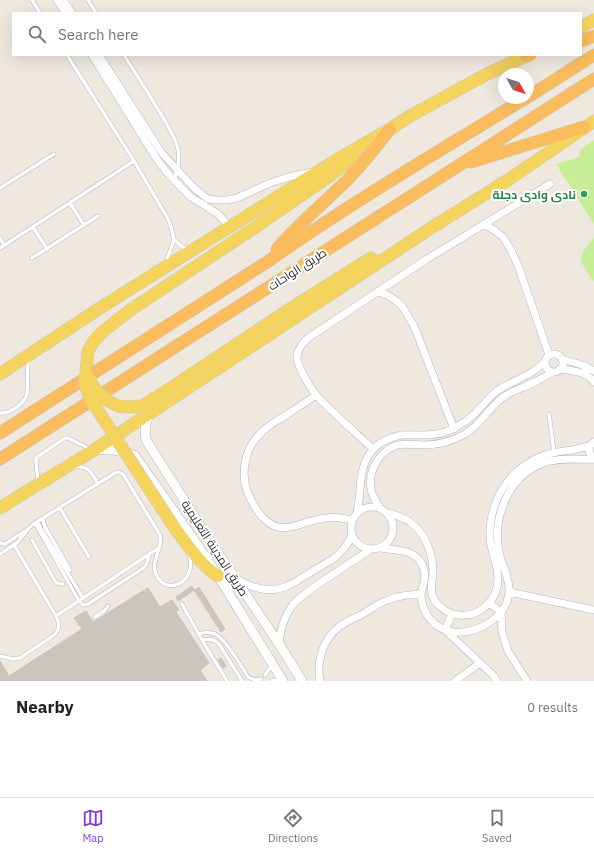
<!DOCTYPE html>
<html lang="en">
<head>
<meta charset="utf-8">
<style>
  :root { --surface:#fff; --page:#f2f2f2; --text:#202124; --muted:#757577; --line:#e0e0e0; --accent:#7c3aed }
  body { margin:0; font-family:"IBM Plex Sans",Cairo,sans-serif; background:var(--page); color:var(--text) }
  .compass { position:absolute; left:498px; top:68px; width:36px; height:36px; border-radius:50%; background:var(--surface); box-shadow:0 4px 16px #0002; rotate:129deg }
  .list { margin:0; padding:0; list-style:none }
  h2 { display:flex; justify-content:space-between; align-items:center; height:52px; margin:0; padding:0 16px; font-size:17px }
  h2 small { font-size:13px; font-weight:400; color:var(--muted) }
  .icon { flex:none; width:22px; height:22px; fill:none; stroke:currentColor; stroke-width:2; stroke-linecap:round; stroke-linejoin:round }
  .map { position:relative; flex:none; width:594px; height:681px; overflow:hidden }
  .search { position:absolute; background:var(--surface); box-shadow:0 4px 16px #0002; left:12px; right:12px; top:12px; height:44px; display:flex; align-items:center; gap:10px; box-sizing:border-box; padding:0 14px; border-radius:0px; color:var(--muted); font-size:15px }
  .sheet { height:116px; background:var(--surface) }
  nav { display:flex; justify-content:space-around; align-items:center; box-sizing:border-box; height:56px; border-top:1px solid var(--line); background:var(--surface); font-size:11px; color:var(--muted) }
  nav a { display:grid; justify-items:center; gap:2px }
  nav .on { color:var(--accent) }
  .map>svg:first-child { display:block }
  .pitch { fill:#c7ed96 }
  .building { fill:#cac5bf; stroke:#cac4b8 }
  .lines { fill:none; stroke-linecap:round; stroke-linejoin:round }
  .service-casing { stroke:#b3b5c1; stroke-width:4.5 }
  .minor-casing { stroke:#b3b5c1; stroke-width:8 }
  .tertiary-casing { stroke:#b3b5c1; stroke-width:10 }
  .primary-casing { stroke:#c8c8c8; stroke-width:13 }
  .trunk-casing { stroke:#c8c8c8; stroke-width:13 }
  .service { stroke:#fff; stroke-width:3.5 }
  .minor { stroke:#fff; stroke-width:7 }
  .tertiary { stroke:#fff; stroke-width:9 }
  .primary { stroke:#f5d45e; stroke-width:12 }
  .trunk { stroke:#fabc5c; stroke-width:12 }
  .primary-bridge-casing { stroke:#c8c8c8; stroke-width:13; stroke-linecap:butt }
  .primary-bridge { stroke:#f5d45e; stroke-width:12 }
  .leisure-dot { fill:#2e9e5b; stroke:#fff; stroke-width:1.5 }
  .labels { text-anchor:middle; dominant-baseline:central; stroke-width:4; stroke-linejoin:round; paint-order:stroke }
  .leisure-label { font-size:12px; font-weight:bold; fill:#27864d; stroke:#fff; text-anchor:end }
  .street-label { font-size:12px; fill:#2d2d2d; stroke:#fff }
</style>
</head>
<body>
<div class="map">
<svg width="594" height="681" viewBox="0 0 594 681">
  <rect width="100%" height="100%" fill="#efe8df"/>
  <path class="pitch" d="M 594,140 L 594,224 L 556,164 L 579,157 L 580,150 Z
    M 594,237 L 594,282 L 581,262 L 582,253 Z"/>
  <path class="building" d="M 192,586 L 194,590 L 178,601 L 176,597 Z
    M 199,587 L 225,629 L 221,632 L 194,590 Z
    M 148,588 L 160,607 L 172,600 L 179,610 L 176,612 L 209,663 L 200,670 L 207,681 L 0,681 L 0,661 L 9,676 L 82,629 L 74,618 L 86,611 L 93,622 Z
    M 221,658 L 226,666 L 223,668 L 218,660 Z"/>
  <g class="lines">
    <defs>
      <path id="service" d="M 32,0 L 40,13
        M 88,0 L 96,13
        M 67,55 L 134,161 L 168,219 L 171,227 L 174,240 L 166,262
        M 124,55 C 138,77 152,99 165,121 C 170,130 176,139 178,149 C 180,160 178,170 174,180
        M 0,188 L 54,154
        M 70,203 L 84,225
        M 33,227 L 47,249
        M 0,238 L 4,245
        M 174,240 L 187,250
        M 0,248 L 134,161
        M 32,258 L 98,216
        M 0,413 C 10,414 25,403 27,394 L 28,359
        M 549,414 L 554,452
        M 75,467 C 88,465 92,473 98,484
        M 38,481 L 36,462 L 36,458 L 65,438 L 68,438 L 90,449
        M 60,508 L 89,557
        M 44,517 L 43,521 L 45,527 L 70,570
        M 37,522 L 83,598
        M 35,523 L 79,601 L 83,605 L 88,604 L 142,569 L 146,565 L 150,553
        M 32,540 L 55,581 L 57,583 L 63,584
        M 0,543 L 5,544 L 25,531
        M 0,554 L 18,542 L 29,528 L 35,523 L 115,473 L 118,472 L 123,474 L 160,535 C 163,549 150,561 156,574 C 165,597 198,583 189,555
        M 182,604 L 202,640 L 227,681
        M 56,616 L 160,547
        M 95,617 L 104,611 L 108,606
        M 199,634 C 204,632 209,632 215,634 C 225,638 242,667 248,677 L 255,680 L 261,679
        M 202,640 C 209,638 214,639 219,644 L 242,681
        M 0,656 L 13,659 L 20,658 L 53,636 C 60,630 60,623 56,616 L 14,545
        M 265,675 L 272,665
        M 271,681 L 280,680"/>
      <path id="minor" d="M 57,0 L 66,13
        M 63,0 L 72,13
        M 92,55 L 156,158 L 169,175 L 191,197 L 218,214 L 225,222 L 228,229
        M 99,55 L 161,152 L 194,188 L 208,199 L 215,200 L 227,200 L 237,198 L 270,183 L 292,176 L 313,172
        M 484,224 L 494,230 L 503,237 L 511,250 L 519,268 L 549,355
        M 378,292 L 387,295 L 395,300 L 402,306 L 414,326 L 454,429
        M545 363a9 9 0 1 1 18 0a9 9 0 1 1-18 0Z
        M 562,359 L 582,365 L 594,371
        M 560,369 C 573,371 586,371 594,382
        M 316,395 C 305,403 294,410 283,417 C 275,422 267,426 261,433 C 243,450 239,478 251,500 C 257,511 265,524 278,527 C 292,530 306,521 320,519 C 331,516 341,518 353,520
        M 594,442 C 587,447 588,453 594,459
        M 373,449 C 355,432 335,415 317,396 C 311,389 296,365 297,356 C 298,348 303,343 308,338 L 427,259 L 550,184
        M351 528a21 21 0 1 1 42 0a21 21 0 1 1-42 0Z
        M 380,508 C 376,502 372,496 371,489 C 368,471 379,451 397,445 C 406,443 415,445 424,445 C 438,445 452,441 465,434 C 480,425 488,409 502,398 C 512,390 523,388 535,382 C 541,379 547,375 553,372
        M 357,513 C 358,505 360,497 360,489 C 361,471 365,452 382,442 C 388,439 395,436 402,435 C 417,434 431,437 445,432 C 459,427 472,418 482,406 C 487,401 491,395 497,391 C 513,380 532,376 545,361
        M 388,513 C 395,515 403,517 410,522 C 425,532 432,552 433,570 C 433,578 430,586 432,594 C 434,603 444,611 453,614 C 477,620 498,602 498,578 C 498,563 489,549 490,534 C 490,499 510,469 542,456 C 552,452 562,451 572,450 C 578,449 583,447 590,446
        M 380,548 C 391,550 406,549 415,556 C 424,563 426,573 424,583 C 423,587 421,591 421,595 C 422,614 435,630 454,632 C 478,634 508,617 509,591 C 510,579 503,568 500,556 C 491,520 507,477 543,463 C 559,457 577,460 594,459
        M 237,579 C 252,588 270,594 287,586 C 293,584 298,580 303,577 C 313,571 323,565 333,559 C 342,552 348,545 352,535
        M 509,592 L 594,610
        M 489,603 L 501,612 L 502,632 L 508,651 L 527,681
        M 452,614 L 445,630 L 493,675 L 497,681
        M 279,644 C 280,631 283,618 292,606 C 301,595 314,587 326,579 C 341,569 356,559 370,550
        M 320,681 C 316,661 323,639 340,626 C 346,622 354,618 361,615 C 370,610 378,603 388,600 C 398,595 410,595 421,594
        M 455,681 L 480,663"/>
      <path id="tertiary" d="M 151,412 C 145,421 144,429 146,440 L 203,530 L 279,644 L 302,681
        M 94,450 C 108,449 122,449 135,456 L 192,537 L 218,576 L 283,681"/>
      <path id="primary" d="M 581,27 L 594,20
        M 296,305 L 371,258
        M 86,373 L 88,351 L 94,341 L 101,333 L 129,311 L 257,226 L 331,175 L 342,166 L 354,155
        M 0,374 L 100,308 L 338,159 L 390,129 L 410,116 L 487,74 L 528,55
        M 0,508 L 94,450 L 431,228 L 511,178 L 594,121
        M 174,527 C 187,544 200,565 218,576"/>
      <path id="trunk" d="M 581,41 L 594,36
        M 526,56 L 530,55
        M 528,97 L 594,55
        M 471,162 L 584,127
        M 277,249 C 298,224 323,204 346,181 C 362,165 376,147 390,129
        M 0,433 L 267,262 C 351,203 439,151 526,98
        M 0,459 C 198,333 395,205 594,79"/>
    </defs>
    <use href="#service" class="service-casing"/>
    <use href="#minor" class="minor-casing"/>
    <use href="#tertiary" class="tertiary-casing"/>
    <use href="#primary" class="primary-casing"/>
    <use href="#trunk" class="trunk-casing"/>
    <use href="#service" class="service"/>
    <use href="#minor" class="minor"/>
    <use href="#tertiary" class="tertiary"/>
    <use href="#primary" class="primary"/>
    <use href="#trunk" class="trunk"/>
    <defs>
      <path id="primary-bridge" d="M 86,373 L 95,389 L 102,396 L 108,401 L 118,406 L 131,407 L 142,406 L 165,392 L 296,305
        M 85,376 L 85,383 L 89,397 L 174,527"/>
    </defs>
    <use href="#primary-bridge" class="primary-bridge-casing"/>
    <use href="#primary-bridge" class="primary-bridge"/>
  </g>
  <circle class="leisure-dot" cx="584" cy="194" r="4"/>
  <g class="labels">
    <g class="leisure-label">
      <text x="576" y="194">نادى وادى دجلة</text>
    </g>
    <g class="street-label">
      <text transform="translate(297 269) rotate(-33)">طريق الواحات</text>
      <text transform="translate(215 548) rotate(57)">طريق المدينة التعليمية</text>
    </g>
  </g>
</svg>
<svg class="compass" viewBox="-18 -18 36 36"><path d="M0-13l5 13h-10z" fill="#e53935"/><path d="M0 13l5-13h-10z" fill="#757577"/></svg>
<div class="search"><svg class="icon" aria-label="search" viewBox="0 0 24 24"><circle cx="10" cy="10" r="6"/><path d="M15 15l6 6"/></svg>Search here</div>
</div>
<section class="sheet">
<h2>Nearby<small>0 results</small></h2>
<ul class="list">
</ul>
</section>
<nav>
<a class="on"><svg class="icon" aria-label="map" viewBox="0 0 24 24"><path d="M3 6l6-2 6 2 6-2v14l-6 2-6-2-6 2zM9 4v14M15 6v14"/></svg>Map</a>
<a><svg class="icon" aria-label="directions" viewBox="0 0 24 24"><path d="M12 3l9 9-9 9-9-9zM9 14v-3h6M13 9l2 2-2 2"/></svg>Directions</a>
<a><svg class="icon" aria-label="saved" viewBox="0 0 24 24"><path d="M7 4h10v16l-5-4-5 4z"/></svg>Saved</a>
</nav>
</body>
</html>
